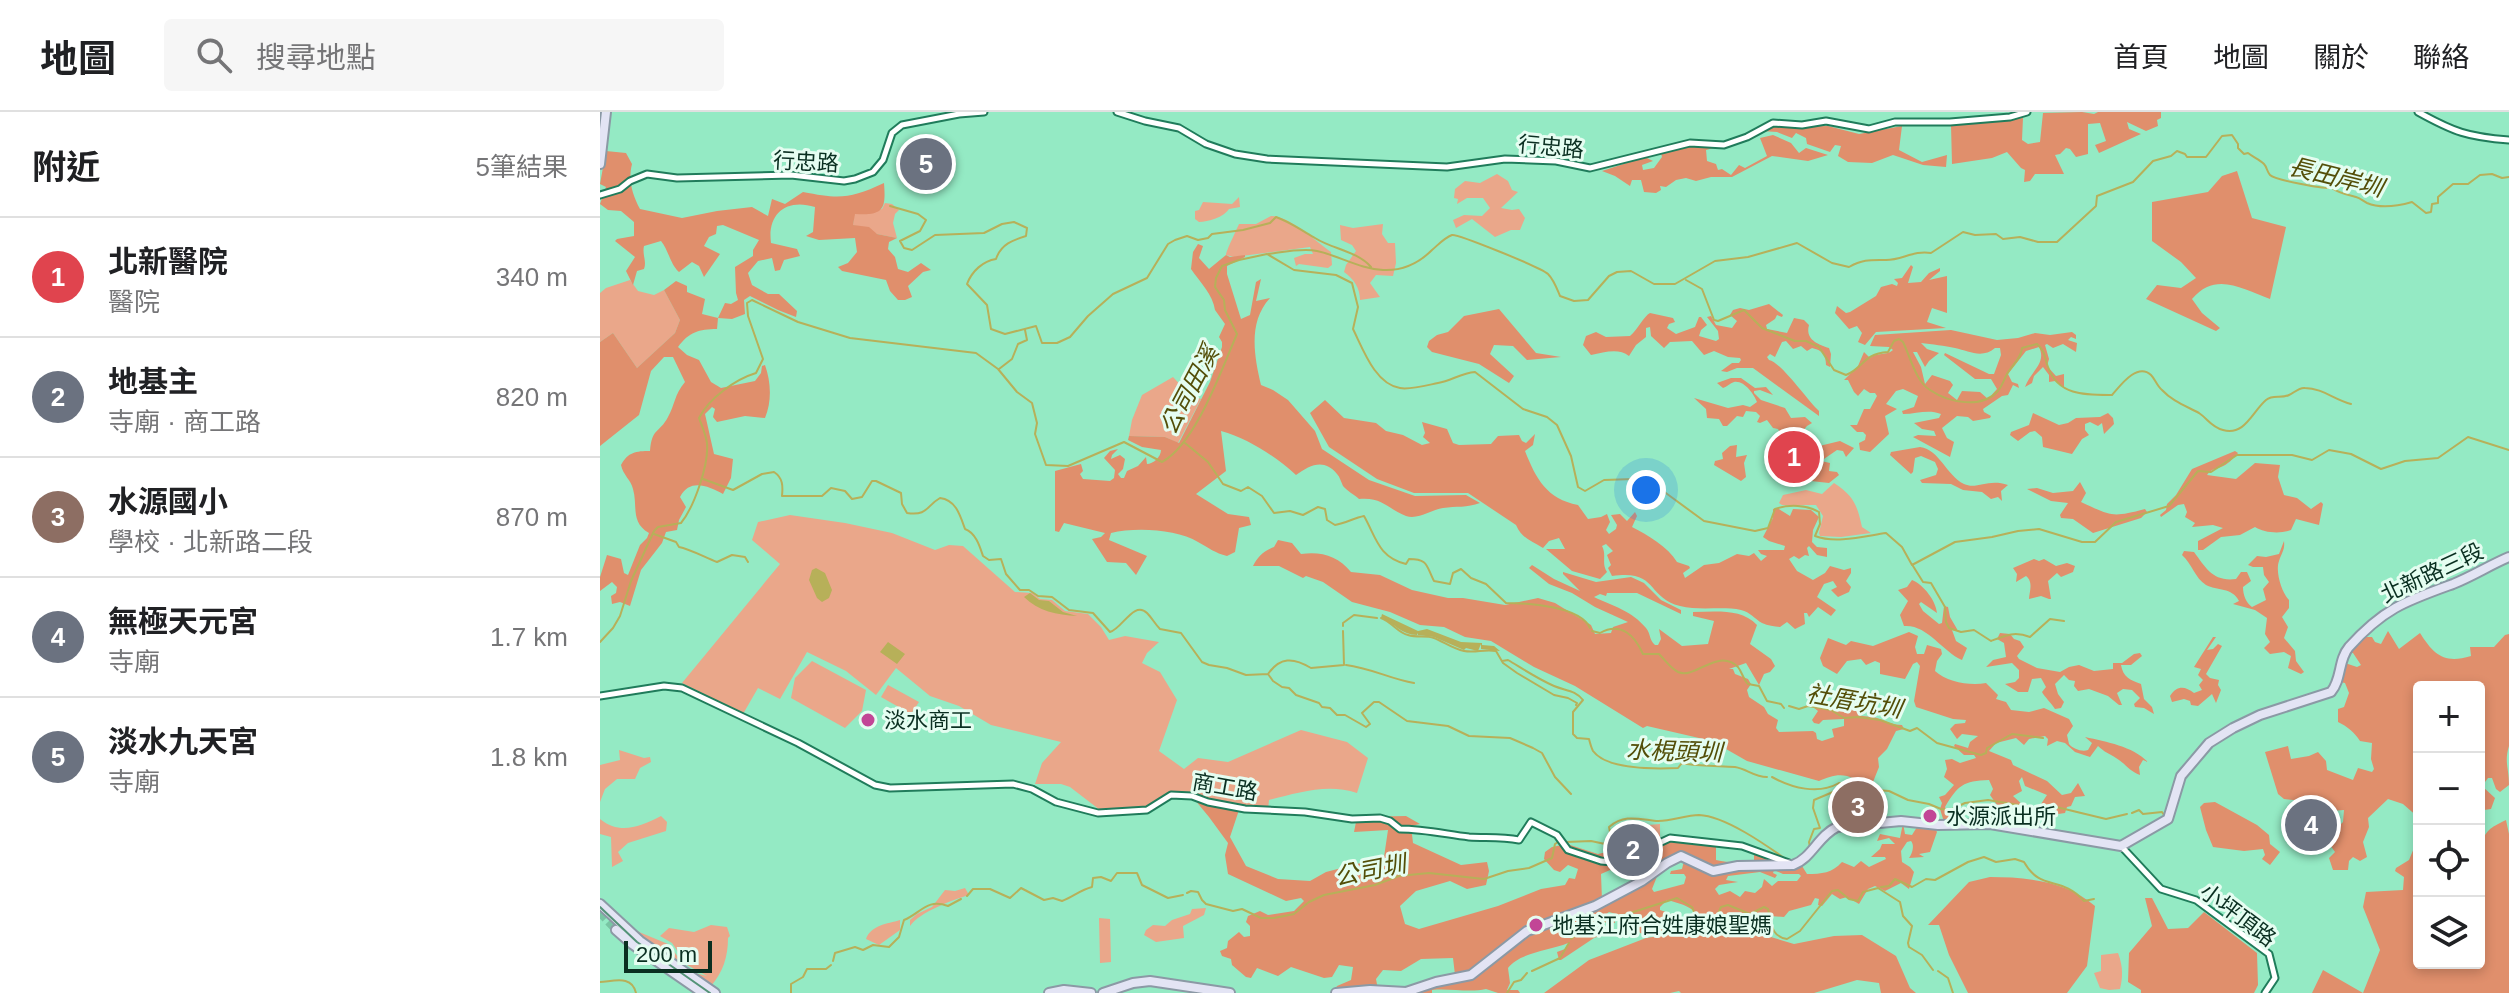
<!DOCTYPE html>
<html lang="zh-TW">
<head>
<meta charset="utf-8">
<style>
  :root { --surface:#fff; --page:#f6f6f6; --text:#202124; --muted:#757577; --line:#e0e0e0; --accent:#1a73e8 }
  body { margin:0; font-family:Arial,"Noto Sans TC",sans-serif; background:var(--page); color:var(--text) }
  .controls { position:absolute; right:24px; bottom:24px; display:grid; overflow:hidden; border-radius:8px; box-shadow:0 4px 12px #0003 }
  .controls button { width:72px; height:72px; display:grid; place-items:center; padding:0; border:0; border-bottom:2px solid var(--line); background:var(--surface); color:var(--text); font:40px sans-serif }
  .scale { position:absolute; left:24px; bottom:20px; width:88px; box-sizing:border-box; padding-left:8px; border:4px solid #0a2f21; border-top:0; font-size:22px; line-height:28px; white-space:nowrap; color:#0a2f21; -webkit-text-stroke:6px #e5fdf1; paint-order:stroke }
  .you { position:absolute; left:1046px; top:378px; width:28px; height:28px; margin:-20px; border:6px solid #fff; border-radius:50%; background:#1a73e8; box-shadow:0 0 0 12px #1a73e833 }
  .badge { display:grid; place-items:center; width:52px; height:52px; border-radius:50%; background:var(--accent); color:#fff; font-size:26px; font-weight:700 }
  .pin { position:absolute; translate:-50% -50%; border:4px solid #fff; box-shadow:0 2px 8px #0006 }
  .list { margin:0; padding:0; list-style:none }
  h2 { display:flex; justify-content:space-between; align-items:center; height:104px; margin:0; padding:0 32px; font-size:34px }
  h2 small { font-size:26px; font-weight:400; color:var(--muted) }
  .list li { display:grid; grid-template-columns:52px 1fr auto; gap:24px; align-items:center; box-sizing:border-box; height:120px; padding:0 32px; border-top:2px solid var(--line) }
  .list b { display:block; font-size:30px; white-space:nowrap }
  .list p { margin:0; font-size:26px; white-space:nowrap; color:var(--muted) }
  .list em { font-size:26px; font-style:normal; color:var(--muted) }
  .icon { flex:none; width:44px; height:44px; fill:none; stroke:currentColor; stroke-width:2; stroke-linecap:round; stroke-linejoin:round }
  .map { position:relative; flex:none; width:1909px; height:881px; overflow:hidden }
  header { display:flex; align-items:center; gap:48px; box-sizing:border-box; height:112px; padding:0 40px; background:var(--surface); border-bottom:2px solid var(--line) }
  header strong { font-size:38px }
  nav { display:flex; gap:44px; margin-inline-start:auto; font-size:28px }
  .search { width:560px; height:72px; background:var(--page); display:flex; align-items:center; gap:20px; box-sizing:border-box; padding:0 28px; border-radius:8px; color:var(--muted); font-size:30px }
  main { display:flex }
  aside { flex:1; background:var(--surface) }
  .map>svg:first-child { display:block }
  .green { fill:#eaa78a }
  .forest { fill:#e08f6c; fill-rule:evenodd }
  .water { fill:#b7b059 }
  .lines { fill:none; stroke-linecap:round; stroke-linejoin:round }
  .stream { stroke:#b7b059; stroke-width:2 }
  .major-tunnel { stroke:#78c5a3; stroke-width:8; stroke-dasharray:8 4; stroke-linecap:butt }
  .minor-casing { stroke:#207c5b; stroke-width:9 }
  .major-casing { stroke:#8b99a5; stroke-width:12 }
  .minor { stroke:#fff; stroke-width:5 }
  .major { stroke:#e3e4f4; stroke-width:8 }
  .tram { stroke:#549378; stroke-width:2 }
  .poi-dot { fill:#c24696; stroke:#e5fdf1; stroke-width:3 }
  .labels { text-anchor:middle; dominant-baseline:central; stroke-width:6; stroke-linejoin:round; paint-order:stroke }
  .street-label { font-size:22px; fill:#0a2f21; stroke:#e5fdf1 }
  .poi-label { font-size:22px; fill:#0a2f21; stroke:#e5fdf1; text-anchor:start }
  .water-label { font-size:24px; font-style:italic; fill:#534e08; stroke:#e5fdf1 }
</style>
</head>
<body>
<header>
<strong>地圖</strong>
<div class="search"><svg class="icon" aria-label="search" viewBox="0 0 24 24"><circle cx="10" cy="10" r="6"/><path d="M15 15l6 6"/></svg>搜尋地點</div>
<nav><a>首頁</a><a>地圖</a><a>關於</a><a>聯絡</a></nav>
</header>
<main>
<aside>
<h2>附近<small>5筆結果</small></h2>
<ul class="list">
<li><span class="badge" style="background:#e0444e">1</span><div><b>北新醫院</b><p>醫院</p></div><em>340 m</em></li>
<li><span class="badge" style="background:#6b7280">2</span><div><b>地基主</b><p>寺廟 · 商工路</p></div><em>820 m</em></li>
<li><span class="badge" style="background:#8d6e63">3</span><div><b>水源國小</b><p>學校 · 北新路二段</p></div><em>870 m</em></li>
<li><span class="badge" style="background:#6b7280">4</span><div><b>無極天元宮</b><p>寺廟</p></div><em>1.7 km</em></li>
<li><span class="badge" style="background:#6b7280">5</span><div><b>淡水九天宮</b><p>寺廟</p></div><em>1.8 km</em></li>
</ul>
</aside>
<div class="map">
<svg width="1909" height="881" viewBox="0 0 1909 881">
  <rect width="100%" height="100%" fill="#94eac4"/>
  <path class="green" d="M 897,62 L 908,69 L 912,78 L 918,80 L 901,96 L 912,98 L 919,97 L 925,106 L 920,118 L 911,118 L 895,125 L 872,107 L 856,116 L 853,108 L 864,103 L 882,104 L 890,96 L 883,86 L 867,86 L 857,92 L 858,87 L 854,86 L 855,77 L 865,69 L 880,71 Z
    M 639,85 L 640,95 L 629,97 C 624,105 608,110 599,110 L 595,107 L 595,99 L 599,98 L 603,90 L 632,92 Z
    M 285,91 L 292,92 L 299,98 L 295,102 L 293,111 L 297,126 L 277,122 L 253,113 L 254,102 L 282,97 Z
    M 671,104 C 690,104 715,129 731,140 L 732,153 L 728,156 L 699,152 L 696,154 L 694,146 L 705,142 L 713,142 L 710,135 L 634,145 L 626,143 C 626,139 637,117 639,112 L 656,112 Z
    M 783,112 L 782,122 L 788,131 L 795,131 L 796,151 L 793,164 L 776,163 L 770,171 L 780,185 L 760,188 C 760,176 754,167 744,160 L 746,153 L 756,139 L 752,133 L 741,128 L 740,113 L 753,116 Z
    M 30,168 L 38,179 L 54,183 L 64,178 L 80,208 L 75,221 L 37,256 L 13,221 L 0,230 L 0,181 L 6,176 Z
    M 573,265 L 589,282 L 601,287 L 578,331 L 565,325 L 529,324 L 532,308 L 542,283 Z
    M 1234,371 C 1254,384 1257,393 1262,415 L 1271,421 L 1241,425 L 1220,424 L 1219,421 L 1223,404 L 1216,393 L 1182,393 L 1179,391 L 1183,383 L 1206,378 L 1222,382 Z
    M 190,403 L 245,411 L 292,421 L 335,438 L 349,433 L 363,434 L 415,480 L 432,481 L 440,487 L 452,488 L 465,499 L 488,502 L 501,515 L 509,528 L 525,524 L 559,530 L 547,541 L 542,551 L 560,560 L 577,588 L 559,639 L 584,657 L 598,646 L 628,650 L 701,618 L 747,630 L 768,646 L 757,681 C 727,671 698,681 669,688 L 668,698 L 608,689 L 590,682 L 566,682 L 542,697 L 500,698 L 470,675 L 461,672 L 435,672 L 442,651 L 461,630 L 391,613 L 359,594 L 330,584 L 296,556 L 276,583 L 246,559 L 207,540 L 180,587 L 158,576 L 143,602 L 82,571 L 180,452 L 152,428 L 158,410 Z
    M 212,549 L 266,578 L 262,599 L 245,616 L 191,586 L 195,566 Z
    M 288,573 L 319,590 L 311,602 L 281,585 Z
    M 19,638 L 44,646 L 50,645 L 51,650 L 40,656 L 35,667 L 17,667 L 5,677 L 0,690 L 0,653 L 20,648 Z
    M 1246,688 L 1276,691 L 1274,694 L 1274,700 L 1269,705 L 1253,703 L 1247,699 L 1248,691 L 1245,691 Z
    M 61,704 L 67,710 L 66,719 L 28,731 L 18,740 L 23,749 L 12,755 L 11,725 L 0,722 L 0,707 C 20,723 39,715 61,704 Z
    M 1060,712 L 1060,732 L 1048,737 L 1037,733 L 1036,714 Z
    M 365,776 L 369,783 C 352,788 320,800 310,814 L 310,808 L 317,802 L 332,795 L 345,778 L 355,779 Z
    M 606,796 L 604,803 L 583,814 L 584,826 L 556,830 L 544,823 L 546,818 L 553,813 L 565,814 L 572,808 L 590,802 L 592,797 Z
    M 499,806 L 510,807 L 511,850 L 500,851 Z
    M 300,808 L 300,818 L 279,833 L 266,827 C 271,813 287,812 300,808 Z
    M 22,809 L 39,820 L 68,832 L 86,855 L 95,861 L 107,864 L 87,853 L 72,831 L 60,824 L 69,816 L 94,820 L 111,813 L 127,815 L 130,824 L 128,826 C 128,845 123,860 111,874 L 37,823 Z
    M 1518,841 C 1523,854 1523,864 1520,877 L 1509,878 L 1500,876 L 1494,861 L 1501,859 L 1501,843 Z"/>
  <path class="forest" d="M 1482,0 L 1494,2 L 1498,0 L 1561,0 L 1561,6 L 1557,8 L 1558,14 L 1546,19 L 1527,10 L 1529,17 L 1541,22 L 1499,41 L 1495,33 L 1506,29 L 1500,11 L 1488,12 L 1488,42 L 1476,45 L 1470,37 L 1466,36 L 1460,42 L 1455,43 L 1464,62 L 1435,62 L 1430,69 L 1424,70 L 1425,58 L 1421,56 L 1407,40 L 1392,46 L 1352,52 L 1351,13 L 1423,6 L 1422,28 L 1428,32 L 1440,30 L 1443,1 Z
    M 1228,14 L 1259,22 L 1302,14 L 1299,38 L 1322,50 L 1347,43 L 1346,55 L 1323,53 L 1293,43 L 1272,51 L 1248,50 L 1238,44 L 1241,34 L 1235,33 L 1230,40 L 1207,32 L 1206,26 L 1196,21 L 1192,26 L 1177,20 L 1162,19 L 1173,15 Z
    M 1173,23 L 1191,31 L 1199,41 L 1206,36 L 1228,43 L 1208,49 L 1172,44 L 1132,65 L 1111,65 L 1096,69 L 1086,66 L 1076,68 L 1066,75 L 1060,74 L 1061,78 L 1056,81 L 1044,80 L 1041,68 L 1032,68 L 1030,74 L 1015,64 L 1002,59 L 1045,45 L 1053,49 L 1042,53 L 1043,58 L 1054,56 L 1062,45 L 1061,41 L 1094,34 L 1117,35 L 1106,38 L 1107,49 L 1116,52 L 1118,58 L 1122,57 L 1131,63 L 1139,53 L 1145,56 L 1167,44 L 1160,26 Z
    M 6,39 L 26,41 L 32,52 C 28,68 32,82 40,97 L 82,106 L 117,99 L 152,95 L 168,104 L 172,87 L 185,92 L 203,80 C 239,87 250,87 284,71 C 286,97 284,104 255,102 L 253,113 L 269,115 L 277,122 L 297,126 L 289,130 L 288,137 L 295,145 L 298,157 L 308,160 L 321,151 L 331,158 L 323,160 L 308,174 L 312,185 L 305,188 L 298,188 L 290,179 L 286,168 L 242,159 L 238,155 L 248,151 L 257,140 L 255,126 L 219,128 L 206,124 L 213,120 L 215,95 C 187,86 167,101 171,131 L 197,137 L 200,144 L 184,148 L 180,158 L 175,159 L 172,146 L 158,149 L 148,161 L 152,173 L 168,182 L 179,182 L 197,199 L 196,205 L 178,198 L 150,184 L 144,188 L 145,202 L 132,207 L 118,206 L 117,217 C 99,217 89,220 78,235 L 87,243 L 99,248 L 111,270 L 121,276 L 155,269 L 161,261 L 162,254 L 165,253 C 171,270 172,289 165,306 L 145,304 L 117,310 L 113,305 L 115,297 L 112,295 L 105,302 L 114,342 L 133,347 L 131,366 L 123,382 C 108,374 90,366 80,385 L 86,395 L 79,408 L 77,418 L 66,420 L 62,431 L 41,458 L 30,494 L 20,490 L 12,492 L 11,484 L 16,481 L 17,475 L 12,470 L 0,479 L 0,465 L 7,443 L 21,447 L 24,461 L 28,463 L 40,433 L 47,426 L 49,421 C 30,410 38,394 33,377 C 31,368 23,363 21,353 C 28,340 36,339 50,339 C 52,315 59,322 68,305 C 75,293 74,283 85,270 L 73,245 L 64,245 L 51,259 L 39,303 L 0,334 L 0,230 L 13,221 L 37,256 L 75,221 L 80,208 L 64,178 L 76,169 L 87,174 L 87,180 L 105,187 L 102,202 L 118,206 L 125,191 L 131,192 L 138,188 L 136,181 L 135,155 L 153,144 L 153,138 L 159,128 L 123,113 L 117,114 L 116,122 L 109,125 L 104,134 L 120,142 L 104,165 L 99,154 L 92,150 L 79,160 C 70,152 69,139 61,129 L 44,134 C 42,143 47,149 44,157 L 37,159 L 33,173 L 26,159 L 35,145 L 15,129 L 17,127 L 34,124 L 34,110 L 21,99 L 8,98 L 0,92 L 6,75 L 0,72 Z
    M 1637,59 L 1652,106 L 1686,115 L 1670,187 C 1642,177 1616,159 1592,187 L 1602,201 L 1620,216 L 1616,219 L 1546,187 L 1557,173 L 1581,176 L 1596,166 L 1581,150 L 1552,129 L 1552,90 L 1608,80 L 1622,64 Z
    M 598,132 L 603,134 L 599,146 L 609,157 L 626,143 L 630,145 L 645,143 L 645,145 L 627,154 L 627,162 L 641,207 L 650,203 L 656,170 L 661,167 L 656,189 L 670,186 C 648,210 654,243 661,273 L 673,278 L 688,288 L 715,319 L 722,337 L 769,368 L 815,384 L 866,383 L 880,391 C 867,396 856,394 843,396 C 831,398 818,408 806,404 C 786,396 783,385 759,387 C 755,383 747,379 743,374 C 741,370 740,365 737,362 C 724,346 710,353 696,363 C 675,344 649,327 621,319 L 626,359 L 596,382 L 628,402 L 649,405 L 651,413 L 639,416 L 635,440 L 627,444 C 615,441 609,436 598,430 C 577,417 535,415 511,421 L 509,428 L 547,444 L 536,463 L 526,451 L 507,450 L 492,427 L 501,425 L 505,421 L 464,411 L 459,420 L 455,419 L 455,359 L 481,352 L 483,359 L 480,362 L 483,367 L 510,369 L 514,366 L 515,358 L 504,346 L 510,339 L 518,337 L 512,343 L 511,347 L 520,343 L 525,347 L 523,357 L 518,362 L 521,366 L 524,366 L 527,359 L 538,354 L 546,345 L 547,352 C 553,352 561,345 561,338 L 542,335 L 528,328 L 529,324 L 565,325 L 579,331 L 610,270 L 622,235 L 622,230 L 619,225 L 625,212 L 615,198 C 613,183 600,170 591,157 L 593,140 Z
    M 1311,153 L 1313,155 L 1308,171 L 1321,170 L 1329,161 L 1340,156 L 1340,159 L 1329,168 L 1347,164 L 1347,201 L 1332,196 L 1327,210 L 1346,216 L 1276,220 L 1265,233 L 1258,230 L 1262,221 L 1257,214 L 1249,217 L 1235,201 L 1237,194 L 1246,201 L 1250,200 L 1276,184 L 1281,175 L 1292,172 L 1297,174 L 1298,171 L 1294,167 L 1302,166 Z
    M 1169,192 L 1183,203 L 1182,205 L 1177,203 L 1175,207 L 1166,213 L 1167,217 L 1187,221 L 1194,206 L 1204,208 L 1209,213 C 1205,227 1217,232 1229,236 L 1231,242 L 1230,255 L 1226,253 C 1226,243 1222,238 1212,236 L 1207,239 L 1201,234 L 1193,237 L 1186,229 L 1182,230 L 1175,245 L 1170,242 L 1167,245 L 1169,248 C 1181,250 1207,288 1219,299 L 1219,304 L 1153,256 L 1137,256 L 1127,260 L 1121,259 L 1132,251 L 1139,251 L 1141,248 L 1140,246 L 1128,245 L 1114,239 L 1104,243 L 1092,229 L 1070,230 L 1064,236 L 1051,224 L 1050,215 L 1046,216 L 1046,225 L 1036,233 L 1029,244 C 1019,236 1005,240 991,243 L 983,233 L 986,224 L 996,220 L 1006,225 L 1030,224 C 1038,217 1044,204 1050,201 L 1073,206 L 1075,210 L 1069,212 L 1067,216 L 1076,222 L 1095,215 L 1099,205 L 1101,205 L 1107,213 L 1101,218 L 1099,224 L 1116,229 L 1119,227 L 1118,219 L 1107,205 L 1111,204 L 1116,213 L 1132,216 L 1137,209 L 1130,203 L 1133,198 L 1140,196 L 1149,198 Z
    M 899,197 L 936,241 L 961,245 L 927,248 L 913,234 L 894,233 L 890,242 L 914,264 L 909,271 L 879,252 L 832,240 L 827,235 L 829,229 L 837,223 L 848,220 L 864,204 Z
    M 1351,218 L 1397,228 L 1418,226 L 1435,221 L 1450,223 L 1472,220 L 1476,223 L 1476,227 L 1471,225 L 1468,228 L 1477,231 L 1476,240 L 1463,232 L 1453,236 L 1447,232 L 1445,233 L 1449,247 L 1447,254 L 1456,264 L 1464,262 L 1464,276 L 1455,269 L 1449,270 L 1449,263 L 1443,255 L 1434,264 L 1432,271 L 1425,275 C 1431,259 1447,251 1439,235 L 1426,239 L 1408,262 L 1412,270 L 1418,272 L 1419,276 L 1413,273 L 1408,283 L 1402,284 L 1383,297 L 1384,300 L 1391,304 L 1390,306 L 1373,309 L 1368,305 L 1357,304 L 1342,316 L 1347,326 L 1354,330 L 1350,345 L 1313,325 L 1318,323 L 1336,324 L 1334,319 L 1322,317 L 1314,311 L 1339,306 L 1341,302 C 1328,297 1317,302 1303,302 L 1302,299 L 1314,295 L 1318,284 L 1303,277 L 1296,279 L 1286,292 L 1297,297 L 1285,304 L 1289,322 L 1270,340 L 1260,338 L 1259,331 L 1265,328 L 1266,323 L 1263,320 L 1257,320 L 1250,313 L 1257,313 L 1264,297 L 1270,297 L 1277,284 L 1275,281 L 1270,281 L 1264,277 L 1258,284 L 1254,280 L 1248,268 L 1244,268 L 1258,254 L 1264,240 L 1270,246 C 1277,240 1287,244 1293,238 L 1289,235 L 1270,234 L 1275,223 ZM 1321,231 C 1332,232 1345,234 1355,236 C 1369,239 1382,247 1395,236 L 1400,236 L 1401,243 L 1394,262 L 1389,262 L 1345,241 L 1344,243 L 1375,267 L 1391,267 L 1397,277 L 1388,287 L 1380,280 L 1362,279 L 1357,288 L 1348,281 L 1353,273 L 1350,269 L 1332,263 L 1325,272 L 1321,255 L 1313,240 L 1317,240 L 1325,255 L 1329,249 L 1339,241 L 1327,237 Z
    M 1131,266 L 1141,266 L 1155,276 L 1166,275 L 1173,283 L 1160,278 L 1154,279 L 1154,281 L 1161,288 L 1185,296 L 1191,306 L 1205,305 L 1212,311 L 1207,314 L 1199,323 L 1182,324 L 1178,317 L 1173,316 L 1167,308 L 1160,311 L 1157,310 L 1160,304 L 1156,300 L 1146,299 L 1143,305 L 1137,304 L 1127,314 L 1123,314 L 1119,307 L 1107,306 L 1106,297 L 1094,286 L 1128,296 L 1143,293 L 1150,295 L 1157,290 C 1154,282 1144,268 1134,270 C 1130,271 1127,275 1123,276 L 1117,271 Z
    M 725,288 L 744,306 L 776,311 L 786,319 L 803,323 L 822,333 L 830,331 L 823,325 L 825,321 L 822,310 L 847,317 L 853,331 L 859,333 L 891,332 L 898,324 L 919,323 L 922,329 L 926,331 L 935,322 L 933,333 L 925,339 C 936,367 947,387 978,393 L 988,407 L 1001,405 L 1007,402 L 1010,410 L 1006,418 L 1009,422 L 1016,417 L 1017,413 L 1011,403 L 1020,402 L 1027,409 L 1035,400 L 1037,404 L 1032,415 C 1048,423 1068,435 1077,450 L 1089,454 L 1090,456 L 1083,461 L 1085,466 L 1104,453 L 1119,451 L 1137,442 L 1149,444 L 1154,441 L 1161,449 L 1167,444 L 1161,442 L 1158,438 L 1184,438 L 1185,434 L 1169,429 L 1163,425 L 1173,406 L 1173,397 L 1177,396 L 1190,404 L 1193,397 L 1211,398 L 1219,405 L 1213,418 L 1212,430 L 1217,435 L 1227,436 L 1227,445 L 1217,443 L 1209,434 L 1207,436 L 1209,444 L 1205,443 L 1199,447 L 1194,444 L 1189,447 L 1197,459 L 1213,468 L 1225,461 L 1230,454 L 1244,458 L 1251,456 L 1251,461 L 1246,469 L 1251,475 L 1249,480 L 1238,485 L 1231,478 L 1237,475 L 1233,469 L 1224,472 L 1217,485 L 1236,498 L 1231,504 L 1218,495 L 1209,505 L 1207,501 L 1204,501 L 1205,512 L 1195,517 L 1187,510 L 1180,515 C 1174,514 1168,514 1162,511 C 1155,507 1150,500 1141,498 C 1124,494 1099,499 1080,494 C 1046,485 1058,457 1012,464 L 1008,456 L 1011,453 L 1007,443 L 1013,439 L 1006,432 L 1002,434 C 1007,443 1001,451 1007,460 L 1000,467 L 972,459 L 946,437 L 965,437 L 959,426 L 949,429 L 943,436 C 931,428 922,427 916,413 L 868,381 L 814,381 L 777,367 L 729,335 L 710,301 Z
    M 1433,301 L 1459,313 L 1468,311 L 1476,306 L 1500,305 L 1508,301 L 1513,306 L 1514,312 L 1504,322 L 1502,311 L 1498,314 L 1490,310 L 1485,312 L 1485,318 L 1489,323 L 1482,327 L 1472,342 L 1443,335 L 1442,325 L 1435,319 L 1430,320 L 1418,329 L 1410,323 L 1411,320 L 1429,313 Z
    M 1240,329 L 1254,336 L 1246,345 L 1243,339 L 1237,338 L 1221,349 L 1230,351 L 1229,359 L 1237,360 L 1239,363 L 1229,371 L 1211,369 L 1196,351 L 1211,336 Z
    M 1137,333 L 1136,345 L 1147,343 L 1144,351 L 1146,365 L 1141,369 L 1114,353 L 1115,349 L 1123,347 L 1122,341 L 1130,334 Z
    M 1320,335 C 1340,338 1346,363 1364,372 C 1377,378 1388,366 1408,373 L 1401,379 L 1402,389 L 1398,385 L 1391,387 L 1382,380 L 1363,378 L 1351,372 L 1322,371 L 1320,368 L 1336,363 L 1338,357 L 1335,350 L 1321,344 L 1315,346 L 1313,360 L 1311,362 L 1290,343 L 1291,340 Z
    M 1635,339 L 1638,341 C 1634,346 1627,353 1621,355 C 1614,358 1612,356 1607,363 L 1636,367 L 1655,351 L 1680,353 L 1678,365 L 1684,383 L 1697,386 L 1711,397 L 1721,390 L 1723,392 L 1719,413 L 1696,407 L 1691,418 C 1681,422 1664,421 1655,415 L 1640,423 L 1621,425 L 1603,438 L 1598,438 L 1598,429 L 1623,416 L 1613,413 L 1592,415 L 1595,411 L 1585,405 L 1587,400 L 1584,392 L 1578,393 L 1561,405 L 1560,403 L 1566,398 L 1567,392 L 1576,383 L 1592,357 Z
    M 1480,370 L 1486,381 L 1481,390 C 1512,404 1511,406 1545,397 L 1547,400 L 1541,406 L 1493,421 L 1473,407 L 1461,406 L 1460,403 L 1468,391 L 1451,389 L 1427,377 L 1437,376 L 1453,381 L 1473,379 Z
    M 678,428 L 692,431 L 701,442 C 721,439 738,444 751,460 L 780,463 L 812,478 L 848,486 L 863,486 L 905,493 L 938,486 L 955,491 L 991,513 L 995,522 L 1011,521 L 1013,515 L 1028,510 L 995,495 L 972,481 L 949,472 L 929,456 L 932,453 L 954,467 L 980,479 L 963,462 L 963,460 L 996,470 L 1031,465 L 1044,471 L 1061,488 L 1081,498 L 1081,502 L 1037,481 L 1007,481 L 1006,484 L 1000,482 L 994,485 C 1013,494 1032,499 1046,516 C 1051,522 1049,528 1055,533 L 1058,533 L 1061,527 L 1059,517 L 1082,534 L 1108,532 L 1114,509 L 1093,504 L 1093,500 C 1115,500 1141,496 1157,513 L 1150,532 L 1171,547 L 1175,554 L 1170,560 L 1164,562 L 1159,573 L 1146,551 L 1129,557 L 1133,557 L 1135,562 L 1148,567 L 1151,572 L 1147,578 L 1149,585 L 1164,595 L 1168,602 L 1178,608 L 1176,616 L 1179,620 L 1213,619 L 1216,621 L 1217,627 L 1222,629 L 1234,625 L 1232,617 L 1244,614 L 1244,607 L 1223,608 L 1219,612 L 1214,611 L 1212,608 L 1218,599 L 1209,592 C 1226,585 1231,589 1244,599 L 1250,592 L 1240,583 L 1263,587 L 1265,596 L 1258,603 C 1264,605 1270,604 1277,606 C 1286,609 1291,613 1302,613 L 1304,617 L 1296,619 L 1287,637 L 1278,646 L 1279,655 L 1273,670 C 1263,673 1257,667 1247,664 C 1236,662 1229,665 1219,669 L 1147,649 L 1112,629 L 1047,614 L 1043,616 L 975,574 L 934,555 L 891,529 L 865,525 L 844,515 L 820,513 L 790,500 L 752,490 L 723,470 L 706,464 L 703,466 L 679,454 L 653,454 C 657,446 663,439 674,435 Z
    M 1684,429 C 1685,438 1682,440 1679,449 C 1675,460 1682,481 1689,488 L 1689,496 L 1682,505 L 1688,515 L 1684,526 L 1695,539 L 1696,549 L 1704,560 L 1701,562 L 1688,556 L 1691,544 L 1684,540 L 1670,542 L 1664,536 L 1670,530 L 1665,522 L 1667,506 L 1655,498 L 1633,492 L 1639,489 C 1632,475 1617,479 1606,473 C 1595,466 1592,452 1582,443 L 1584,439 L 1594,440 C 1606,456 1613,470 1636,467 L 1641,460 L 1647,460 L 1651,469 L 1643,475 C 1643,483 1646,491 1652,495 L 1666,488 L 1663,477 L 1669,470 L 1664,463 L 1663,455 L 1653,455 L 1648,453 L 1657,444 L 1666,445 L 1679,442 Z
    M 1434,447 L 1439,449 L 1444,447 L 1456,454 L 1467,451 L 1475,454 L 1473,460 L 1461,465 L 1457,461 L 1448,469 L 1451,487 L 1449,487 L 1441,484 L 1429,487 C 1429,481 1434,470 1426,464 L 1416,470 L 1417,462 L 1413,456 Z
    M 1312,468 C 1324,473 1336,489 1337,501 L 1321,490 L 1319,492 L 1323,499 L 1339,512 L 1342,511 L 1344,494 L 1348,495 L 1350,505 L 1357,517 L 1357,519 L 1352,518 L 1356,529 L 1367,536 L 1362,548 C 1342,539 1327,512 1304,514 L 1300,503 L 1308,489 L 1298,478 L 1307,475 Z
    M 1788,519 L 1799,537 L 1820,521 C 1834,543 1844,552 1871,544 L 1870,535 L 1894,535 L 1905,523 L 1909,522 L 1909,634 C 1904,650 1909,656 1909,673 L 1900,680 L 1896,677 L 1892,666 L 1888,666 L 1882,674 L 1895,686 L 1891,697 L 1884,698 L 1883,685 L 1879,686 L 1879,575 L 1819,575 L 1819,706 L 1803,692 L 1788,687 L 1768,706 L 1769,715 L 1763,730 L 1767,745 L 1760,749 L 1753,745 L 1749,749 L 1748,758 L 1733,758 L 1729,746 L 1735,740 L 1730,733 L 1732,727 L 1728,717 L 1738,715 L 1743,710 L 1744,698 L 1718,700 L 1714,708 L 1709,707 L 1712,702 L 1703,689 L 1684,687 L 1678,682 L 1665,640 L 1688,634 L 1691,647 L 1709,644 L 1718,640 L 1726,649 L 1727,658 L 1753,668 L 1758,656 L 1772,660 L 1774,657 L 1771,647 L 1772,631 L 1760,629 C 1755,621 1747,614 1738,610 L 1738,597 L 1744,595 L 1749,581 L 1745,571 L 1740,570 L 1745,551 L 1757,555 L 1761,553 L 1753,541 L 1749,541 L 1762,525 L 1772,525 L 1775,530 L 1781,532 Z
    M 1309,520 L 1318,524 L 1315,535 L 1317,542 L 1324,542 L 1327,533 L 1341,537 L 1342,542 L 1337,549 L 1335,559 C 1347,570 1370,574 1386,571 L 1398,583 L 1396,587 L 1406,590 L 1411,598 L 1429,600 L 1444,596 L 1469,607 L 1473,614 L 1467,623 L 1469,632 C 1473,637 1482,640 1488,638 L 1492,631 L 1485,625 C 1507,630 1532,634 1548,650 L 1543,648 L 1539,655 L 1540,663 C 1529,659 1526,652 1516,646 C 1510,642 1504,640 1498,634 L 1490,645 L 1475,640 L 1465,631 L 1457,629 L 1447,634 L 1448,627 L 1445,624 L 1429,627 L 1424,633 L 1416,626 L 1396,631 L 1389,639 L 1411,648 L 1413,653 L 1447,669 L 1462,683 L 1471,681 L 1478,671 L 1485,684 L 1475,685 L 1471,694 L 1467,695 L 1465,701 C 1455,702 1445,706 1439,695 L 1447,683 L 1425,674 L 1422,665 L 1419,669 L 1422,679 L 1413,684 L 1424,694 L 1412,693 L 1405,701 L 1404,710 L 1393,709 L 1390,701 L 1397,693 L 1390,683 L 1393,677 L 1389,668 C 1363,669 1358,673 1345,695 L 1352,709 L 1344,710 L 1340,697 L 1342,691 L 1339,685 L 1345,683 L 1354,673 L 1344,665 L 1347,657 L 1345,648 L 1352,647 L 1360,651 L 1376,646 L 1374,643 L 1364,643 L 1354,634 L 1355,632 L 1368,636 L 1370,630 L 1378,624 L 1362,622 L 1357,627 L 1350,617 L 1355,612 L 1365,611 L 1366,608 L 1353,607 L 1316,595 L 1314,589 L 1320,554 L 1317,550 L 1313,552 L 1305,567 L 1280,562 L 1280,551 L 1275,549 L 1266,553 L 1261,547 L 1247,549 L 1237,562 L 1223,554 L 1220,546 L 1228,526 L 1246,533 L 1251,529 L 1273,534 Z
    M 1400,521 L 1410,522 L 1414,527 L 1420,529 L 1424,535 L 1417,544 L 1419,547 L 1437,556 L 1460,560 L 1469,555 L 1479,553 L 1494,559 L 1513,557 L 1513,551 L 1522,551 L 1534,542 L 1540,541 L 1542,544 L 1531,553 L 1521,553 C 1523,565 1530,568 1541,572 L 1544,587 L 1552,595 L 1554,602 L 1544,596 L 1535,595 L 1534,592 L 1540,586 L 1532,578 L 1523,577 L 1517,581 L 1522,593 L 1519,593 L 1508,584 L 1489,577 L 1478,579 L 1474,574 L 1475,569 L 1469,568 L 1464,563 L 1455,572 L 1458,582 L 1464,590 L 1461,596 L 1455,597 C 1452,592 1444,584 1442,580 L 1446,575 L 1441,566 L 1432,567 L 1428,580 L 1418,580 L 1405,572 L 1415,570 L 1419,566 L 1419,558 L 1412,551 L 1386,555 L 1393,548 L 1406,545 L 1404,531 L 1397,527 Z
    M 1613,525 L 1616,525 L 1607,538 L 1613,537 L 1618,532 L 1622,534 L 1606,562 L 1610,566 L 1619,568 L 1618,573 L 1621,578 L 1616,591 L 1612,582 L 1598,594 L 1591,593 L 1590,589 L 1584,587 L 1572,590 L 1570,584 C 1577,573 1585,574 1594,581 L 1602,578 L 1599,573 L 1603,568 L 1598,563 L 1601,557 L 1594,555 Z
    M 590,682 L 608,689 L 640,695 L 630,725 L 646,754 L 678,767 L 710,769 L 726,760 L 784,745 L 788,718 L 754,720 L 757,705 L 806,704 L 820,712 L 811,714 L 813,731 L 861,753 L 887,750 L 889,759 L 886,773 L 867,777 L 850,769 L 816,779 L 800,794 L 805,812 L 819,817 L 898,794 L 941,777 L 965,773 L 969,766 L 975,767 L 978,757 L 968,753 L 960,760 L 954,758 L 944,747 L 945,740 L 952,735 L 967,732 L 998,742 L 1037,733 L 1048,736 L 1071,727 L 1116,732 L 1116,748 C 1130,751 1140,751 1154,748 L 1154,738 L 1193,752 L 1112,758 L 1086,744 L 1036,768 L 1010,758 L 1001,762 L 1002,788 L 926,819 L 871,861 L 855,863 L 853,846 L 821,847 L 801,859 L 783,858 L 776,867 L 778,878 L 734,880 L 737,874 L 751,868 L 753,855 L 739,853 L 732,865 L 724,866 L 691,855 L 678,864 L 657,856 L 651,866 L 646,865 L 632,853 L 631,847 L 622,844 L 620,839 L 627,836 L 628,829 L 639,820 L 644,825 L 650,824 L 650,814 L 646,810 L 648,804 L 660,799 L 668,803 L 694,799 L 704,789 L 701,786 L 686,789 L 628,762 L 625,743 L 628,731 L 609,705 Z
    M 1615,690 L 1657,713 L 1669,723 L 1670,732 L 1680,740 L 1670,753 L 1662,747 L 1665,743 L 1663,737 L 1644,739 L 1613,735 L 1606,718 L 1600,695 L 1604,691 Z
    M 1906,708 L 1909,722 L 1909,881 L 1763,881 L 1780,838 L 1763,795 L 1766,780 L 1803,778 L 1804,765 L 1795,759 L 1796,756 L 1809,748 L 1814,736 L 1819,736 L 1819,851 L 1879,851 L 1879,734 C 1888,717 1888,717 1906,708 Z
    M 1303,711 L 1305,722 L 1312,723 L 1317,715 L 1334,715 L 1337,720 L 1330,740 L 1319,742 L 1324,745 L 1309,746 C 1312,742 1315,734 1311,729 L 1307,730 L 1301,739 L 1302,750 L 1310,755 L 1314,760 L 1309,777 L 1301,771 L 1285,779 L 1275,774 L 1268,777 L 1259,792 L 1247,785 L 1240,787 L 1232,782 L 1222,794 L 1218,793 L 1219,787 L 1215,786 L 1211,793 L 1189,799 L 1184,805 L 1170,804 L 1097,816 L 1090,812 L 1094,810 L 1097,802 C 1089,793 1078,791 1067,788 L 1060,795 L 1060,798 L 1069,801 L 1083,812 L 1082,816 L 1047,823 L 1040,821 L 1030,806 L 1009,800 L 1005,803 L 1014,806 L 1015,811 L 1000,810 L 995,814 L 1005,818 L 1008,821 L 994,826 L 961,848 L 959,848 L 957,840 L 965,837 L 968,831 C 949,839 920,840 908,856 L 910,871 L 907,878 L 918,878 L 920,881 L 898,881 L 886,877 C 870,881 849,876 832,878 L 832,881 L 815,881 L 836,873 L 858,870 L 876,863 L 934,821 L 983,804 L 1056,763 L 1058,762 L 1052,777 L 1054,780 L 1084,772 L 1086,765 L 1084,762 L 1070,762 L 1071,759 L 1082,757 L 1084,749 L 1106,762 L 1153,756 L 1202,754 L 1207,762 C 1222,762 1232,761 1242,750 L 1254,755 L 1261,749 L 1269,755 L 1286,747 L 1285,745 L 1271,745 L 1280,737 L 1282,732 L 1295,732 L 1289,726 L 1277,729 L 1280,722 L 1300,726 ZM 1174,758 L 1183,762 L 1199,762 L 1201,764 L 1197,769 L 1178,769 L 1172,774 L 1164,767 L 1162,775 L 1155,781 L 1145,779 L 1140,785 L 1130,779 L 1119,783 L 1115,777 L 1119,773 L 1138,770 L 1126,768 L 1128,764 L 1160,760 L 1175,766 L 1177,763 L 1173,761 Z
    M 1390,765 C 1426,765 1467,769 1495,794 L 1487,854 L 1467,881 L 1368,881 L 1349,843 L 1339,813 L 1328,813 L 1369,770 Z
    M 1545,786 L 1552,786 L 1568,817 L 1588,816 L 1604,800 L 1657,841 L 1658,873 L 1654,881 L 1541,881 L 1541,878 L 1528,870 L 1529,841 L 1552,814 Z
    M 1151,810 L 1161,822 L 1194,832 L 1234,824 L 1262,823 L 1296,844 L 1310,876 L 1316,881 L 1281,881 L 1279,871 L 1257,868 L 1214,881 L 1081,881 L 1079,879 L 1070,881 L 944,881 L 989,848 L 1046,826 Z
    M 1723,858 L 1763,881 L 1712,881 Z"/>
  <path class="water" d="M 216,456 L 225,461 L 232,478 L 229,486 L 222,490 L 217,486 L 209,468 L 212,458 Z
    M 430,481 L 439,488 L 449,489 L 463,500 L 477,504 C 457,503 438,499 424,485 Z
    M 782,502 L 818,519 L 827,517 L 861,530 L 882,531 L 882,533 L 894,534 L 900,539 L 881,537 L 881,532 L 878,539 L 866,536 L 864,538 L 834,525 L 818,523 L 818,521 L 817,523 C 802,523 794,511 781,506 Z
    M 288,530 L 305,542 L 297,552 L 280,540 Z"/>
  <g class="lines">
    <path class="stream" d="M 290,94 L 318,102 L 326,108 L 320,119 L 300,129 L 304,136 L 312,138 L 335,123 L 384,121 L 402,112 L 414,110 L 427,116 L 426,124 C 413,128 401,132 396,147 C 383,149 372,159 367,172 L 387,193 L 391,217 L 405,222 L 436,214 L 442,231 L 457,231 L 470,225 L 488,204 L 513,182 L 547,166 L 568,132 L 575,128 L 587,124 L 598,128 L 608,126 L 612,122 L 643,118 L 670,111 L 676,105 C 688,109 703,119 715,126 C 732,137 757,139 771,155
      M 668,142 C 684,140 702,136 717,139 C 740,144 760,157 783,158 C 803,159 818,152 832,138 C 838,133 844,126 852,123 C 858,122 940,155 948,162 C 954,168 957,177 960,184 L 974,189 L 988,188 L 1009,164 L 1017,160 L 1031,159 L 1054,172 L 1075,172 L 1115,149 L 1148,145 L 1197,131 L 1232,151 L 1249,155 C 1263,147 1271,148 1286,148 C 1302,148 1314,138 1331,141 L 1363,120 L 1375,123 L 1396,122 L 1403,127 L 1420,125 L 1438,130 L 1457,130 L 1496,94 L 1497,84 L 1533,70 L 1553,49 L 1571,44 L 1577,39 L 1585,42 L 1587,45 L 1606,45 L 1622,24 L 1632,23 L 1638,32 L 1638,36 L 1644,42 L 1648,41 C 1653,45 1660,48 1664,52 C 1667,55 1667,60 1670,63 C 1675,68 1724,77 1732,76 C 1738,81 1748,83 1756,85 C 1760,86 1763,89 1767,91 C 1781,97 1798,94 1812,90 L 1826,101 L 1831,100 L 1832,92 L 1838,91 L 1838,85 L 1853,72 L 1868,72 L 1880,63 L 1892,62 L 1902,66 L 1909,65
      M 1086,168 L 1102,177 L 1114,208 L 1118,209 L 1144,198 L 1162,216 L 1195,229 L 1206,229 L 1219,235 L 1234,258 L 1246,263 C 1265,255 1262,242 1288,240 L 1294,229 L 1299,227 L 1303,230 C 1310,244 1316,270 1330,278 C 1349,291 1382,297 1398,279 C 1402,274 1404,268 1407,262 C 1412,253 1421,247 1422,236 L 1437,232 C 1446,240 1444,245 1448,255 C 1458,284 1486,283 1512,283 C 1520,274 1537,250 1551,263 C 1555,267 1557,274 1562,278 C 1572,289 1586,294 1599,301 C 1608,307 1611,315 1623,318 C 1645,324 1652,300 1666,288 C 1673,282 1681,287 1689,283 C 1694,281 1699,275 1705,276 C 1722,276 1735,288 1751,292
      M 399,257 L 412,247 L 418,232 L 427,228 L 425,218
      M 585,331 L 608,350 L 623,372 L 641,379 L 648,375 L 662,384 L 674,401 L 690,399 L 703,403 L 718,395 L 725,397 L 727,408 L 735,413 C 746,411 754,406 764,404 C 776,425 778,445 806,452 L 809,447 C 829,447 826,454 834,469 L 850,472 L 853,461 L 861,457 L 871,466 L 886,472 L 906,491 C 928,491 980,494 990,516
      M 103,367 L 133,378 L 162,362 L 174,360 C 183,366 183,374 182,384 L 222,384 L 231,376 L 245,379 L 252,387 L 262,385 L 272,369 L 276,369 L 301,381 L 302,392 L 307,401 C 328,404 326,394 340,386 C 356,388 360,403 365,417 C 376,421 380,435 383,444 L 389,448 L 401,447 L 406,462 L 420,478 L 429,478 L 438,484 L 452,485 L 469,498 L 493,501 L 510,520 C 522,517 534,488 547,501 C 552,506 555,512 560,517 L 581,521 L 602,550 L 609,553 L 627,556 L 646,563 L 668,562 L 673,569 L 682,575 L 689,576 L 696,583 L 719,591 L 722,595 L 730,596 L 737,603 L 745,603 L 766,615 L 770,612 L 762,601 L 774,590 L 779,590 L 807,609 L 848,614 L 869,624 L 910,626 L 933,636 L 942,641 L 955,665 L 971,682
      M 54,422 L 76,430 L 79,435 C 90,437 106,446 117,450 L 132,443 L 145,445 L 148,450
      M 1313,454 L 1323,470 L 1331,471 L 1345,495 L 1346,510 L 1349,516 L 1361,520 L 1374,518 L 1391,529 C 1406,523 1415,519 1430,525 L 1450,507 L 1464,509
      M 781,506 C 792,510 798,521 808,523 C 817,526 826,523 834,526 C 844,530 853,537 864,539 C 876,541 884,537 896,539 L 903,551 L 917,561 L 954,583 L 968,586 L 977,591 L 976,593
      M 743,514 L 743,511 L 754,503 L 777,506
      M 992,519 L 1000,521 C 1021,509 1035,524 1043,542 L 1059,542 C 1065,548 1070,556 1078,560 C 1095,568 1118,535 1138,555 C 1142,560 1143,567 1148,572 L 1159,574 L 1167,589 L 1181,592 L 1184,596
      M 0,530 L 13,516 L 20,504 L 31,469 L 54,419 L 58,415 L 81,411 C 94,395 109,353 107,331 C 106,323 102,314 99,306 C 109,286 136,267 156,261 L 163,247 L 148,204 L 147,191 L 152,188 L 198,210 L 250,226 L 376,241 L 398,257 L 417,280 L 432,291 L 437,311 L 435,322 L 446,353 L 468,354 L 524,330 L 562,350 C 596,332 622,256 637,222 L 625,198 L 624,188 L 615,175 L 616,166 L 622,154 L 639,148 L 667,142 L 694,158 L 736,163 L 752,171 L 758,195 L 753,217 C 763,237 775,272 800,276 C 810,278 828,273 838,271 C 851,269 861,261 875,260 L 923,297 L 947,305 L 957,313 L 971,344 L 978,375 L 985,379 L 1004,368 L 1033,367 L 1059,376 L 1104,409 L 1155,419 L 1168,416 L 1175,397 C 1189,392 1207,393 1219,400 L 1220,412 L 1215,424 C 1236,432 1265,424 1286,421 L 1302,435 L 1312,453 L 1355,430 L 1392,425 L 1418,419 L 1439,417 L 1482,430 L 1495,430 L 1516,410 L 1569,394 L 1598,359 L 1611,360 L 1637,343 L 1692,343 L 1712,348 L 1729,338 L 1751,342 L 1781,357 L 1805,349 L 1838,346 L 1868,325 L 1909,338
      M 902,549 L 908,548 C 923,557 938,567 954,574 C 966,579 975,578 983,588 L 973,600 L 973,622 L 977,626 L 989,627 C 990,631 991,635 993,639 C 1007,658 1055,657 1078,656 L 1081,652 L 1087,652 C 1103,654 1119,654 1135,655 C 1147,657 1154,665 1167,665
      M 746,553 C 771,556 790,567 814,571
      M 668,562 C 680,545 693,545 711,556 L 744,553 L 743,519
      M 1189,594 L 1199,597 L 1208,594 L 1231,598 L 1244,606 L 1258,605 L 1280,608 L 1310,619 L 1317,616 L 1337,631 L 1381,643 L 1386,641 L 1387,636 L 1412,622 L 1443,626
      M 1172,665 C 1192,676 1218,683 1239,671 L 1244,672 L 1249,669 L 1268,676
      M 1277,678 L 1289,679 L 1308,688 L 1329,692 L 1341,697 L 1350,698 L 1365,691 L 1388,688 L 1431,695 L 1433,697 L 1448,693 L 1506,707 L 1527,702
      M 1532,701 L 1539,698 L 1543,702 L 1562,700 L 1564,703
      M 966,730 L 991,729 L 1005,732 L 1011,725 L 1009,715 C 1024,702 1038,707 1056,709 C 1070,710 1085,703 1099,703 C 1125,704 1166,733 1187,748
      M 1210,735 L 1209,730 L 1214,717 L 1220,716 L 1213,696 L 1214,688 L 1240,677 L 1239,671
      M 1281,775 L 1289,774 L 1295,767 L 1312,775 L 1326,767 L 1335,768 L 1368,750 L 1384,745 L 1396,750 L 1415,747 L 1424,750 C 1441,780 1461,763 1484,789 L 1494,787
      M 587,781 L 591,779 L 598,780 L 602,788 L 606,792 L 633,799 L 642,797 L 661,806 L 674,806 L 694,802 L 709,790 L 724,783 L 775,773 L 799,764 L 829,761 L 884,767 L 908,759 L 929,756 L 952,746 L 955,732 L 958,730
      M 367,784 L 373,777 L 390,777 L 410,786 L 421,776 L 444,788 L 453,786 L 462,789 C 473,785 480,778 492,775 L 493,766 L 501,765 L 511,769 L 517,761 L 537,761 L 542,773 L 568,786 L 583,783
      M 1024,803 L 1077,786 L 1092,795 C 1097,804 1094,814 1107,816 L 1115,808 L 1121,795 L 1128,793 L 1150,802 L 1164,795 L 1168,797 C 1172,811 1170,824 1187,827 L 1200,819 L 1232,779 L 1238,778 L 1249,787 L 1258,789 L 1263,780 L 1278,776 L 1300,790 L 1303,804 L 1312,814 L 1308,831 L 1309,835 L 1322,843 L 1333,858
      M 971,827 L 988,814 L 1018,804
      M 233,849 L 235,841 L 255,835 L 263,838 L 273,833 L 289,835 L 299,825 L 304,808 C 321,801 327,786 348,794 L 361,787
      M 932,859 L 960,846 L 969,831
      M 1338,859 L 1348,866 L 1353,881
      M 0,870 C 15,869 32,863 36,881
      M 191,881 L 191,872 L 203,865 L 207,857 L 226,857 L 231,853
      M 907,881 L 914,870 L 921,868 L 927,861"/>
    <path class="major-tunnel" d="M 0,801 L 16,818"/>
    <defs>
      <path id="minor" d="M 517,0 L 545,9 L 579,16 L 606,32 L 635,42 L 667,47 L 847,55 L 905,47 L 956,49 L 990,56 L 1090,31 L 1124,33 L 1147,25 L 1173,11 L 1202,13 L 1226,9 L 1269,17 L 1295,10 L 1350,10 L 1410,5 L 1427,0
        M 1818,0 C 1854,20 1868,25 1909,28
        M 0,83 L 20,77 L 30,69 L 47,62 L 77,66 L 191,63 L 244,69 L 255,67 L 273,60 L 283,48 L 292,21 L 302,13 L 359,2 L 384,0
        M 0,584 L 64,574 L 82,576 L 198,631 L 275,673 L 290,676 L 413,672 L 432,677 L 456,690 L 498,701 L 547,698 L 571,683 L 592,684 L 608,690 L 645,697 L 705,700 L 752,707 L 780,706 L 790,709 L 800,717 C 823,717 845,722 869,725 C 886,726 902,725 919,728 L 931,710 L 957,723 L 968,738 L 1001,749 L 1012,750 L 1027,746 L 1070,726 L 1142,734 L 1189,751
        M 1521,734 L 1561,777 L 1596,788 L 1669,842 L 1675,866 L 1665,881"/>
      <path id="major" d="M 0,52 L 6,0
        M 0,792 L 40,829 L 115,881
        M 16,818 L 32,832 L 103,881
        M 449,881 L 464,878 L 491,881
        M 503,881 L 533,871 L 550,869 L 630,881
        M 736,881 L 770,878 L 806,880 L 836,870 L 871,863 L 927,819 L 995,794 L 1042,769 L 1067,751 L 1081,744 L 1113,759 L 1138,754 L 1193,753 C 1212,746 1218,724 1237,715 L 1301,709 L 1338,713 L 1390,712 L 1521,734 L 1568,707 L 1581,664 L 1609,631 L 1633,616 L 1660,603 L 1731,580 C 1742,567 1738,548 1749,535 C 1784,496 1806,489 1853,472 C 1873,464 1890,453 1909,445"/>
    </defs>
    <use href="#minor" class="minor-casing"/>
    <use href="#major" class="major-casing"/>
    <use href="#minor" class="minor"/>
    <use href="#major" class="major"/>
    <path class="tram" d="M 0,795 L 37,830 L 110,881"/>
  </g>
  <g class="poi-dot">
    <circle cx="268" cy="608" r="8"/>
    <circle cx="1330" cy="704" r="8"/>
    <circle cx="936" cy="813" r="8"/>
  </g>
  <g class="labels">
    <g class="street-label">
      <text transform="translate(951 35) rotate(5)">行忠路</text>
      <text transform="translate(206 50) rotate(3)">行忠路</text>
      <text transform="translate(1832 461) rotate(-25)">北新路三段</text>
      <text transform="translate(625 675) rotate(10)">商工路</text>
      <text transform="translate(1638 803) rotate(37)">小坪頂路</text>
    </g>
    <g class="poi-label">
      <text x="284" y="608">淡水商工</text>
      <text x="1346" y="704">水源派出所</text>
      <text x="952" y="813">地基江府合姓康娘聖媽</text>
    </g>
    <g class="water-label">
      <text transform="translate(1736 65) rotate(14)">長田岸圳</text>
      <text transform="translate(589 278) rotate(-62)">公司田溪</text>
      <text transform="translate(1254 589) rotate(10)">社厝坑圳</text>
      <text transform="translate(1074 639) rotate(2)">水梘頭圳</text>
      <text transform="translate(770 758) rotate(-11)">公司圳</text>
    </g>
  </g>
</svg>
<div class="controls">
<button>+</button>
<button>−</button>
<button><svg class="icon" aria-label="locate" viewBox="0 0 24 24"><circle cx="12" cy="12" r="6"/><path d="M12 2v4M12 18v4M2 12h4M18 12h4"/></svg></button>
<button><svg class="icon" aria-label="layers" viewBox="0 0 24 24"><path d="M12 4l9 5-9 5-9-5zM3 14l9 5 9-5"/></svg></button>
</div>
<div class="scale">200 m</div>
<div class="you"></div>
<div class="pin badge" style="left:1194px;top:345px;background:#e0444e">1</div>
<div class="pin badge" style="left:1033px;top:738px;background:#6b7280">2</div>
<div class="pin badge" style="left:1258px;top:695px;background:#8d6e63">3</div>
<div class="pin badge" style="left:1711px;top:713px;background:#6b7280">4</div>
<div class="pin badge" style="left:326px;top:52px;background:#6b7280">5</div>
</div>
</main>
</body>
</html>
